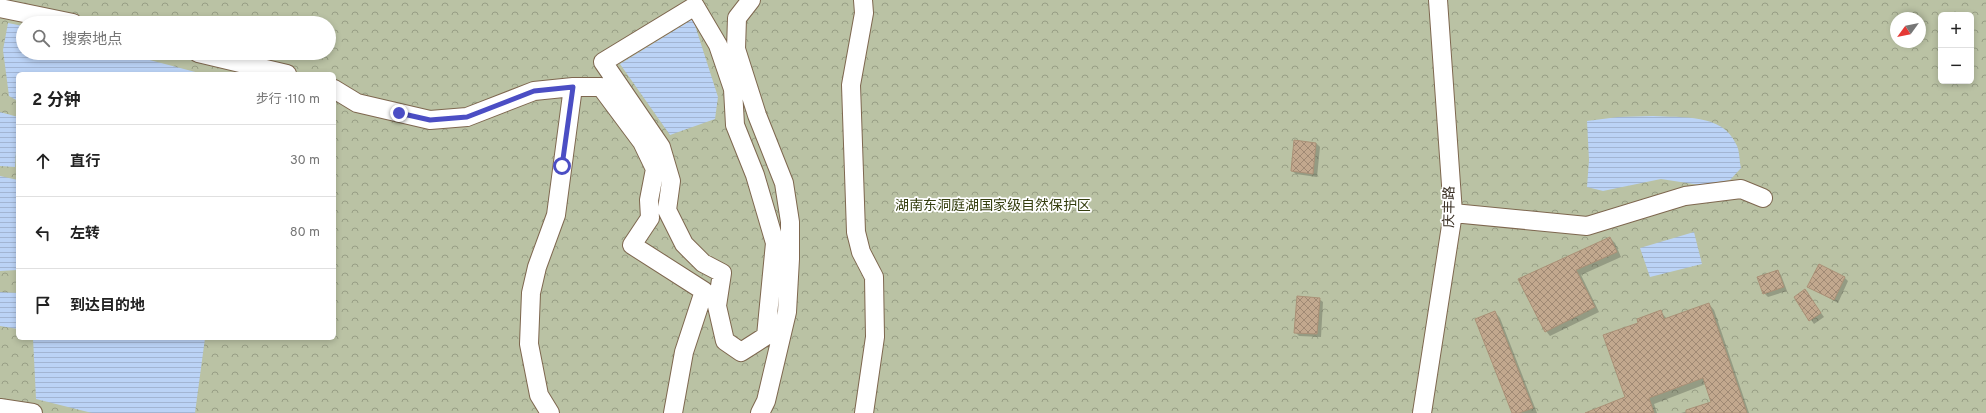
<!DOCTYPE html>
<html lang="zh">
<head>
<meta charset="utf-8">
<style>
  :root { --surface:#fff; --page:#f2f2f2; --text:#222; --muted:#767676; --line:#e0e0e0 }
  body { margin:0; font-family:Overpass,"Noto Sans SC",sans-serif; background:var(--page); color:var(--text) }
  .controls { position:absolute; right:12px; top:12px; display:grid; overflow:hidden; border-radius:6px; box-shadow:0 2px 6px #0003 }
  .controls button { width:36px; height:36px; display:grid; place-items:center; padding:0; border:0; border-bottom:1px solid var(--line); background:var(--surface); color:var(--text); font:20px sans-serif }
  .compass { position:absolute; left:1890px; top:12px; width:36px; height:36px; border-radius:50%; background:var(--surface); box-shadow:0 2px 6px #0003; rotate:237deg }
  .stop { position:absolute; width:12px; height:12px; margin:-9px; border:3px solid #4b4ec4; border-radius:50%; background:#fff }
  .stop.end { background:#4b4ec4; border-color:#fff; box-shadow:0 1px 4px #0008 }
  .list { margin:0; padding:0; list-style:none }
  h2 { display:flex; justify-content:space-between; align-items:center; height:52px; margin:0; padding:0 16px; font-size:17px }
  h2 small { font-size:13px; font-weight:400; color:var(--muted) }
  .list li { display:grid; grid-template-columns:26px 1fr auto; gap:12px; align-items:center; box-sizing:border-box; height:72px; padding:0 16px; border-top:1px solid var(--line) }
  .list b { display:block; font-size:15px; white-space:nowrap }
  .list em { font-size:13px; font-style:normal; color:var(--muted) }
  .icon { flex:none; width:22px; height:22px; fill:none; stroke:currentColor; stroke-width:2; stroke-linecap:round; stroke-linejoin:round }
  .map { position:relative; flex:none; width:1986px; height:413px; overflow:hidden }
  .search { position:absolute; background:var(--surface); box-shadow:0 2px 6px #0003; left:16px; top:16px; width:320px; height:44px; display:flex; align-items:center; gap:10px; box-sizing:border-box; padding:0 14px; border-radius:22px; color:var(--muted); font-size:15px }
  .panel { position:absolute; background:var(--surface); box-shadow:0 2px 6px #0003; left:16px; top:72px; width:320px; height:268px; border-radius:6px }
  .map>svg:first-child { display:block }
  .park { fill:url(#park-crowns); fill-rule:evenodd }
  .water { fill:url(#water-rules) }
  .shadow { fill:#0003 }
  .building { fill:url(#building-cross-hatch); stroke:#aa9177 }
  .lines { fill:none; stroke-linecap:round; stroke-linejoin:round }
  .minor-casing { stroke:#7e674f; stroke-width:20 }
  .minor { stroke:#fff; stroke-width:18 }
  .route { stroke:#4b4ec4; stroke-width:5 }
  .labels { text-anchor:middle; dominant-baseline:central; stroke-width:3.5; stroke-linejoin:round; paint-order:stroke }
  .park-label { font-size:14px; fill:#343d0e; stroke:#fff }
  .street-label { font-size:14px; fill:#3a3025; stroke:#fff }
</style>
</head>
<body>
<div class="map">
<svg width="1986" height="413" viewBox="0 0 1986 413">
  <defs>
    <pattern id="park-crowns" width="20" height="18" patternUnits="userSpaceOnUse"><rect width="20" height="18" fill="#bac2a4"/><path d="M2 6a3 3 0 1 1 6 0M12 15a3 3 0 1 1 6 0" fill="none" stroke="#989e85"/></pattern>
    <pattern id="water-rules" width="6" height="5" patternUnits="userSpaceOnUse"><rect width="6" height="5" fill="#bbd3f6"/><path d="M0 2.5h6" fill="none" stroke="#a2b5d3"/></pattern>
    <pattern id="building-cross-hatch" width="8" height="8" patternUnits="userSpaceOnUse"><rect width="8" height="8" fill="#c2a88e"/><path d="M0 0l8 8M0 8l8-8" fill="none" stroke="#9f8974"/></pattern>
  </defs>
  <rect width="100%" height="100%" fill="#fee8d2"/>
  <path class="park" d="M 0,0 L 1986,0 L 1986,413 L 0,413 ZM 1941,15 L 1971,15 L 1971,81 L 1941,81 ZM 1896,18 L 1920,18 L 1920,42 L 1896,42 ZM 23,23 L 329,23 L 329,53 L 23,53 ZM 18,74 L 334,74 L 334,338 L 18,338 Z"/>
  <path class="water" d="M 693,19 L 718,97 L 715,119 L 670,135 L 620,64 Z
    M 8,23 L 23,26 L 23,53 L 123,53 L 203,74 L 18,74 L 18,101 L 9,96 L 3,50 Z
    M 0,112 L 18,117 L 15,167 L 0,166 Z
    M 1653,116 C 1682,118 1722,113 1736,144 C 1740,150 1739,161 1741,168 L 1730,180 L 1700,185 L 1661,179 L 1603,191 L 1587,187 L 1589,160 L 1587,121 L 1618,117 Z
    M 0,176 L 18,180 L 18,270 L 0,271 Z
    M 1694,232 L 1702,264 L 1650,277 L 1640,248 Z
    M 0,292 L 18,293 L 18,329 L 0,326 Z
    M 33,338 L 205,338 L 195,413 L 92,413 L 36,399 Z"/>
  <path class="shadow" d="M 1316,143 L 1320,147 L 1317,177 L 1296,174 L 1292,171 Z
    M 1610,238 L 1615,243 L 1621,257 L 1581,275 L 1599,312 L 1550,336 L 1546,331 L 1520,279 Z
    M 1778,271 L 1781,275 L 1787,291 L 1768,297 L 1764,293 Z
    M 1845,278 L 1848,281 L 1838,303 L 1809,287 Z
    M 1805,290 L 1824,317 L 1814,324 L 1795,297 Z
    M 1319,299 L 1323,302 L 1321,337 L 1299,336 L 1295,332 Z
    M 1709,304 L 1714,310 L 1749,413 L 1681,413 L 1713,403 L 1706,384 L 1654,404 L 1657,413 L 1585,413 L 1626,398 L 1640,324 L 1661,312 L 1667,319 Z
    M 1495,312 L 1500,318 L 1537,413 L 1513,413 Z"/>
  <path class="building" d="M 1294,140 L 1316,143 L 1313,174 L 1291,171 Z
    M 1610,237 L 1617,252 L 1576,270 L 1595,307 L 1545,332 L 1518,279 Z
    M 1819,264 L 1845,277 L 1834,300 L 1807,287 Z
    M 1778,270 L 1784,287 L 1763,294 L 1757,277 Z
    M 1805,289 L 1821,313 L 1809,321 L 1794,297 Z
    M 1297,296 L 1320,298 L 1317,334 L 1294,333 Z
    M 1709,303 L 1747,413 L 1686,413 L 1686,410 L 1711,402 L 1703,378 L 1649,398 L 1654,413 L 1585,413 L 1625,397 L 1603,335 L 1638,323 L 1637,319 L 1661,310 L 1664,319 Z
    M 1495,311 L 1533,408 L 1519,413 L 1512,413 L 1475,319 Z"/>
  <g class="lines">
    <defs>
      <path id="minor" d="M 751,0 L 737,18 L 736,49 L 757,115 L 784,183 L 790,222 L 790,259 L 787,312 L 766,401 L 760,413
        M 863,0 L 864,13 L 851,85 L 856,232 L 861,252 L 874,277 L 875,337 L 864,413
        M 695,6 L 718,45 L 733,89 L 735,125 L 755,175 L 775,243 L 766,336 L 741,352 L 725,341 L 717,306 L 722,273 L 703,263 L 684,244 L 667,210 L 671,181 L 661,147 L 603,62 Z
        M 0,8 L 73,23
        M 198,53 L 287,74
        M 334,89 L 357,103 L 430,120 L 467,117 L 534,91 L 573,87 L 601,87 L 642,142 L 655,169 L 649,200 L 650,218 L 632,245 L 704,291 L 684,352 L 673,413
        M 1453,213 L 1587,226 L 1685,196 L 1741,189 L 1763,198
        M 0,408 L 33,413
        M 550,413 L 539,395 L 529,344 L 531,293 L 537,267 L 556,215 L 573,87
        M 1422,413 L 1453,213 L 1438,0"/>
    </defs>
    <use href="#minor" class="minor-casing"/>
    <use href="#minor" class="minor"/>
  </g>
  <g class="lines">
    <path class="route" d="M 399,113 L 430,120 L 467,117 L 534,91 L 573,87 L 562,166"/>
  </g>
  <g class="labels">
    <g class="park-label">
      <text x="993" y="206">湖南东洞庭湖国家级自然保护区</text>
    </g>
    <g class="street-label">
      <text transform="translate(1450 207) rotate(-89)">庆丰路</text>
    </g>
  </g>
</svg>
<div class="controls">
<button>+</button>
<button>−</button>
</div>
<svg class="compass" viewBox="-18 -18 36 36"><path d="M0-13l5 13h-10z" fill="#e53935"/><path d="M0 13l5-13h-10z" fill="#767676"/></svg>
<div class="stop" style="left:562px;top:166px"></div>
<div class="stop end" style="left:399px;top:113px"></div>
<div class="search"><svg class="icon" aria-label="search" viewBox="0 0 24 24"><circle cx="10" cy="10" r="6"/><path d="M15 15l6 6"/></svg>搜索地点</div>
<section class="panel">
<h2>2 分钟<small>步行 · 110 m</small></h2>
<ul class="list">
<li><svg class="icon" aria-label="ahead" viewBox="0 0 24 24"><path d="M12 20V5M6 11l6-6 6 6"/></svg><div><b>直行</b></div><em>30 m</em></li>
<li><svg class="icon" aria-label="left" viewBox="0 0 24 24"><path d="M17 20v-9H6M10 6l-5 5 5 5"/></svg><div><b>左转</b></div><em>80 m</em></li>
<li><svg class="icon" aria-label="arrive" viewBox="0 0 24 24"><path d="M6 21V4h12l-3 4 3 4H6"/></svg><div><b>到达目的地</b></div></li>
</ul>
</section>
</div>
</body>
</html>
